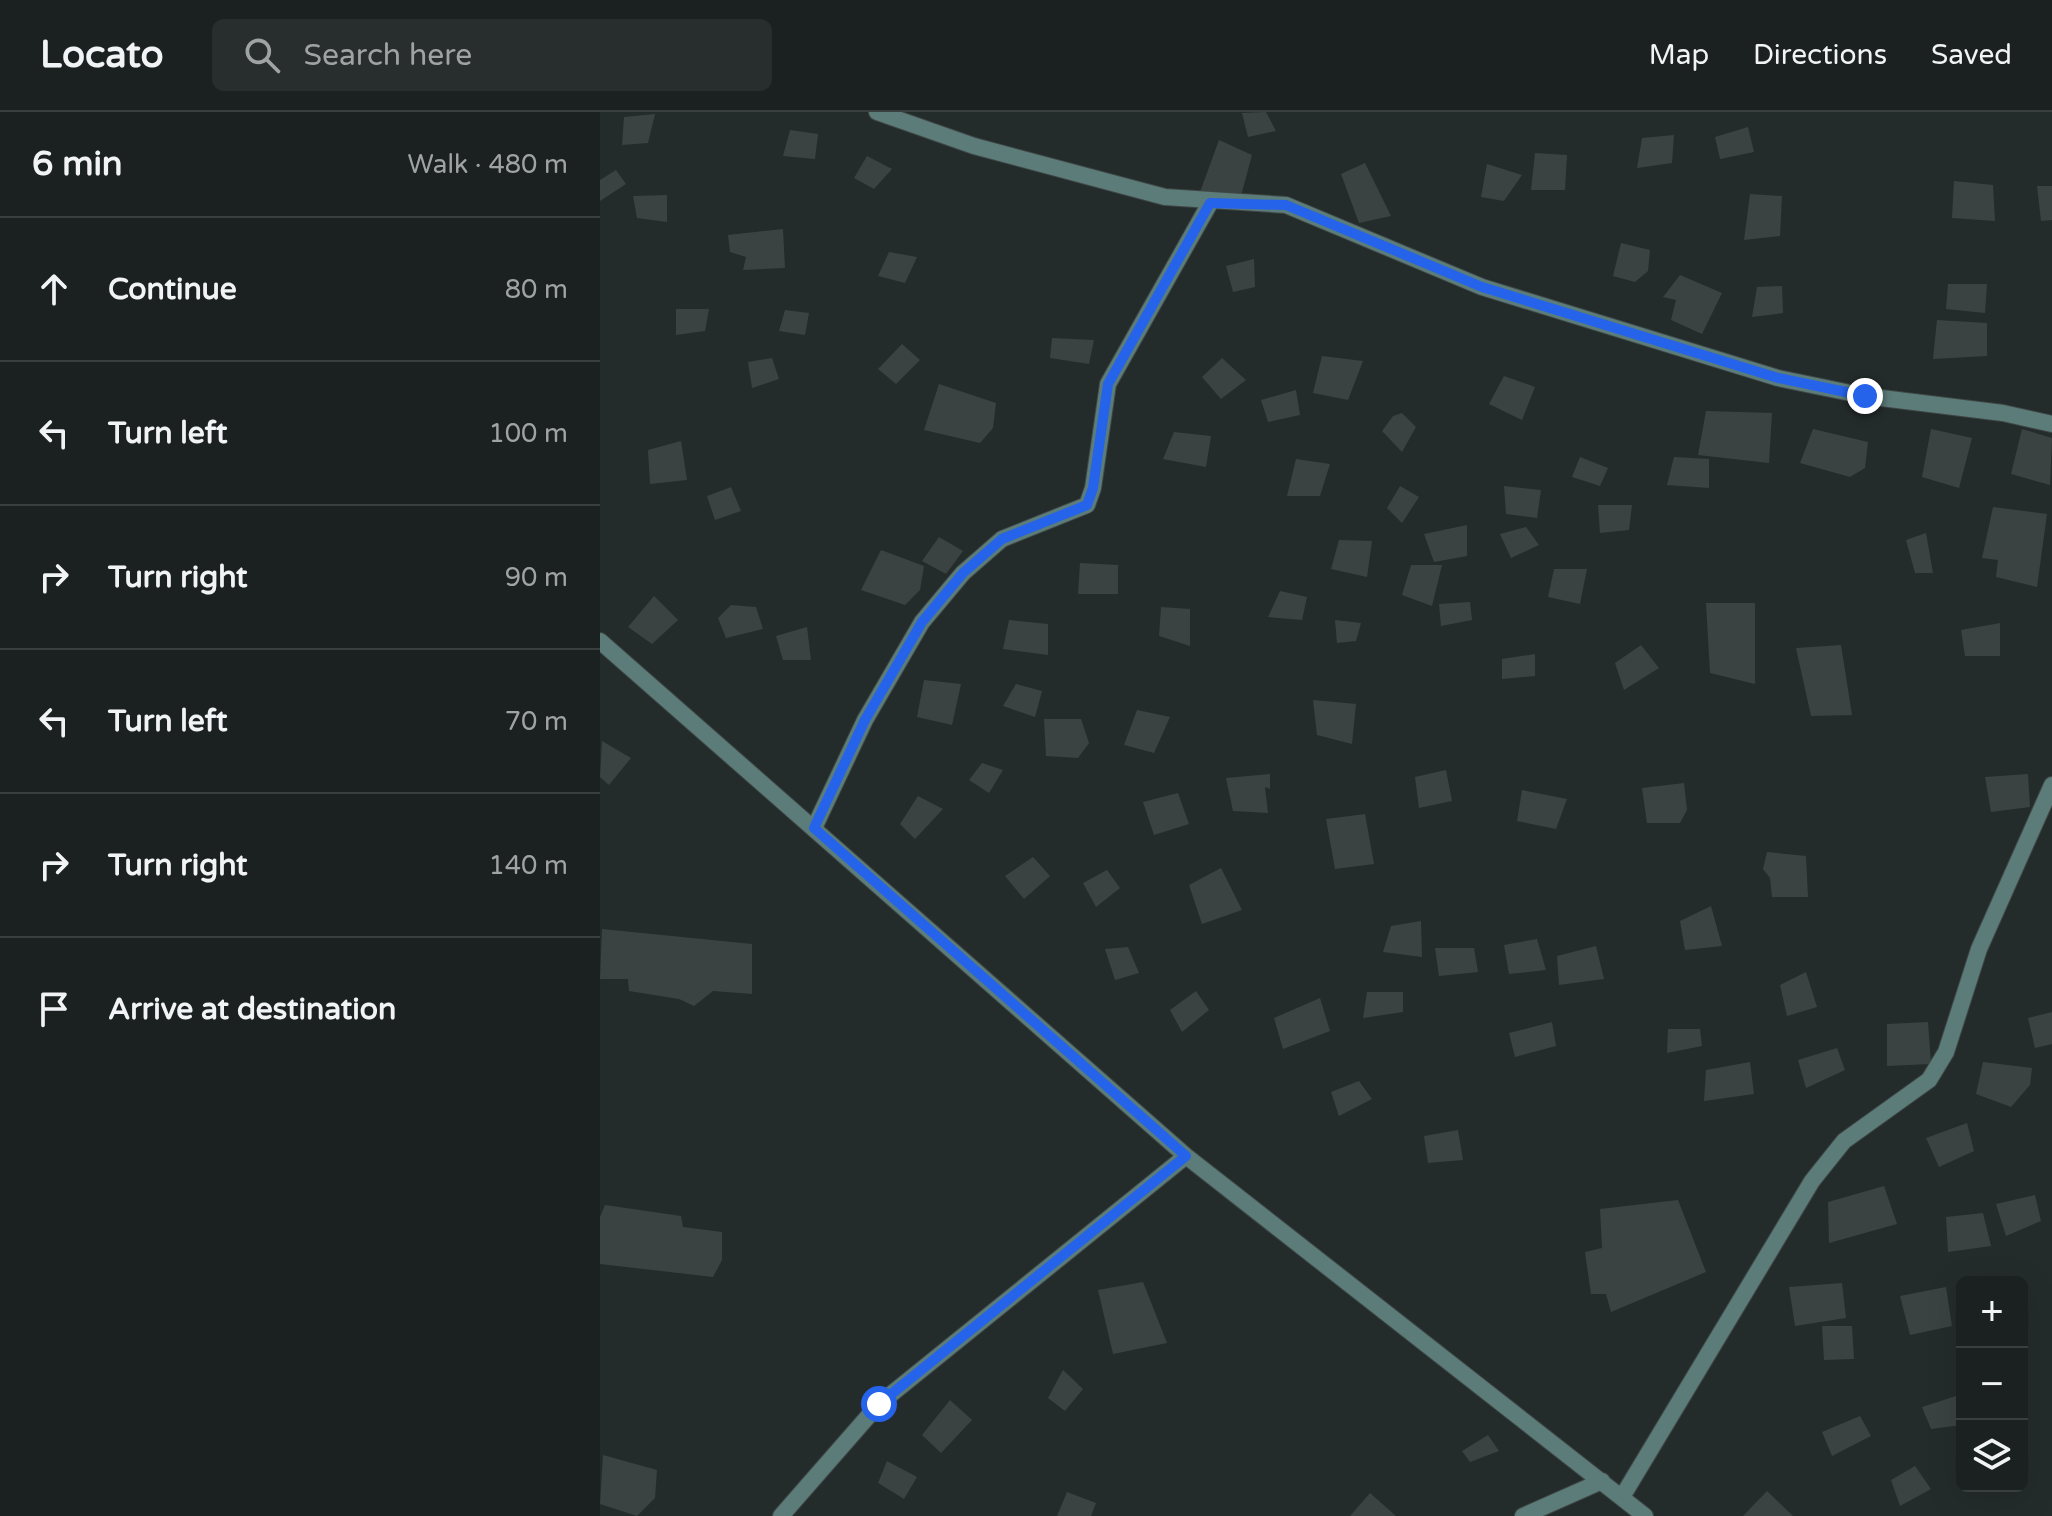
<!DOCTYPE html>
<html lang="en">
<head>
<meta charset="utf-8">
<style>
  :root { --surface:#1b2120; --page:#282e2d; --text:#f1f3f6; --muted:#a0a3a5; --line:#393e3e }
  body { margin:0; font-family:"Varela Round",sans-serif; background:var(--page); color:var(--text) }
  .controls { position:absolute; right:24px; bottom:24px; display:grid; overflow:hidden; border-radius:12px; box-shadow:0 8px 32px #0002 }
  .controls button { width:72px; height:72px; display:grid; place-items:center; padding:0; border:0; border-bottom:2px solid var(--line); background:var(--surface); color:var(--text); font:40px sans-serif }
  .stop { position:absolute; width:24px; height:24px; margin:-18px; border:6px solid #2563eb; border-radius:50%; background:#fff }
  .stop.end { background:#2563eb; border-color:#fff; box-shadow:0 2px 8px #0008 }
  .list { margin:0; padding:0; list-style:none }
  h2 { display:flex; justify-content:space-between; align-items:center; height:104px; margin:0; padding:0 32px; font-size:34px }
  h2 small { font-size:26px; font-weight:400; color:var(--muted) }
  .list li { display:grid; grid-template-columns:52px 1fr auto; gap:24px; align-items:center; box-sizing:border-box; height:144px; padding:0 32px; border-top:2px solid var(--line) }
  .list b { display:block; font-size:30px; white-space:nowrap }
  .list em { font-size:26px; font-style:normal; color:var(--muted) }
  .icon { flex:none; width:44px; height:44px; fill:none; stroke:currentColor; stroke-width:2; stroke-linecap:round; stroke-linejoin:round }
  .map { position:relative; flex:none; width:1452px; height:1404px; overflow:hidden }
  header { display:flex; align-items:center; gap:48px; box-sizing:border-box; height:112px; padding:0 40px; background:var(--surface); border-bottom:2px solid var(--line) }
  header strong { font-size:38px }
  nav { display:flex; gap:44px; margin-inline-start:auto; font-size:28px }
  .search { width:560px; height:72px; background:var(--page); display:flex; align-items:center; gap:20px; box-sizing:border-box; padding:0 28px; border-radius:12px; color:var(--muted); font-size:30px }
  main { display:flex }
  aside { flex:1; background:var(--surface) }
  .map>svg:first-child { display:block }
  .building { fill:#3b4242 }
  .lines { fill:none; stroke-linecap:round; stroke-linejoin:round }
  .street-casing { stroke:#3f4746; stroke-width:18 }
  .street { stroke:#5c7c7a; stroke-width:16 }
  .route { stroke:#2563eb; stroke-width:10 }
</style>
</head>
<body>
<header>
<strong>Locato</strong>
<div class="search"><svg class="icon" aria-label="search" viewBox="0 0 24 24"><circle cx="10" cy="10" r="6"/><path d="M15 15l6 6"/></svg>Search here</div>
<nav><a>Map</a><a>Directions</a><a>Saved</a></nav>
</header>
<main>
<aside>
<h2>6 min<small>Walk · 480 m</small></h2>
<ul class="list">
<li><svg class="icon" aria-label="ahead" viewBox="0 0 24 24"><path d="M12 20V5M6 11l6-6 6 6"/></svg><div><b>Continue</b></div><em>80 m</em></li>
<li><svg class="icon" aria-label="left" viewBox="0 0 24 24"><path d="M17 20v-9H6M10 6l-5 5 5 5"/></svg><div><b>Turn left</b></div><em>100 m</em></li>
<li><svg class="icon" aria-label="right" viewBox="0 0 24 24"><path d="M7 20v-9h11M14 6l5 5-5 5"/></svg><div><b>Turn right</b></div><em>90 m</em></li>
<li><svg class="icon" aria-label="left" viewBox="0 0 24 24"><path d="M17 20v-9H6M10 6l-5 5 5 5"/></svg><div><b>Turn left</b></div><em>70 m</em></li>
<li><svg class="icon" aria-label="right" viewBox="0 0 24 24"><path d="M7 20v-9h11M14 6l5 5-5 5"/></svg><div><b>Turn right</b></div><em>140 m</em></li>
<li><svg class="icon" aria-label="arrive" viewBox="0 0 24 24"><path d="M6 21V4h12l-3 4 3 4H6"/></svg><div><b>Arrive at destination</b></div></li>
</ul>
</aside>
<div class="map">
<svg width="1452" height="1404" viewBox="0 0 1452 1404">
  <rect width="100%" height="100%" fill="#242c2b"/>
  <path class="building" d="M 666,0 L 676,19 L 648,25 L 642,1 Z
    M 55,2 L 48,31 L 22,33 L 24,5 Z
    M 1148,15 L 1154,40 L 1120,47 L 1115,25 Z
    M 190,18 L 218,22 L 215,47 L 183,44 Z
    M 1074,23 L 1072,51 L 1037,56 L 1042,26 Z
    M 619,28 L 652,43 L 641,84 L 600,80 Z
    M 935,41 L 967,43 L 965,78 L 931,78 Z
    M 267,44 L 292,57 L 274,77 L 254,66 Z
    M 765,51 L 791,104 L 759,111 L 741,62 Z
    M 887,52 L 922,63 L 904,89 L 881,85 Z
    M 16,58 L 26,72 L 0,89 L 0,68 Z
    M 1354,69 L 1393,73 L 1395,109 L 1352,106 Z
    M 1437,74 L 1452,74 L 1452,108 L 1441,109 Z
    M 1150,82 L 1182,84 L 1180,124 L 1144,128 Z
    M 67,83 L 67,110 L 37,106 L 33,84 Z
    M 183,117 L 185,156 L 143,158 L 146,145 L 130,140 L 128,123 Z
    M 1021,131 L 1050,138 L 1048,159 L 1035,170 L 1013,164 Z
    M 289,140 L 317,145 L 305,171 L 278,164 Z
    M 654,147 L 655,175 L 633,180 L 626,154 Z
    M 1080,163 L 1122,181 L 1102,222 L 1071,208 L 1076,188 L 1063,185 Z
    M 1348,172 L 1387,172 L 1385,201 L 1346,197 Z
    M 1182,174 L 1183,201 L 1152,205 L 1157,175 Z
    M 76,197 L 109,197 L 105,219 L 76,223 Z
    M 185,198 L 209,201 L 205,223 L 179,219 Z
    M 1337,208 L 1387,211 L 1387,244 L 1333,247 Z
    M 452,226 L 494,228 L 489,252 L 450,246 Z
    M 302,232 L 320,248 L 296,272 L 278,257 Z
    M 722,244 L 763,249 L 748,288 L 713,281 Z
    M 172,246 L 179,267 L 152,276 L 148,250 Z
    M 622,246 L 646,268 L 621,287 L 602,265 Z
    M 904,264 L 935,275 L 922,308 L 889,292 Z
    M 339,272 L 396,291 L 393,316 L 380,331 L 324,318 Z
    M 696,278 L 700,303 L 668,310 L 661,288 Z
    M 1106,299 L 1172,301 L 1169,351 L 1098,343 Z
    M 802,301 L 816,315 L 802,340 L 782,319 L 793,304 Z
    M 1213,317 L 1268,330 L 1265,356 L 1250,365 L 1200,351 Z
    M 1331,317 L 1372,326 L 1359,376 L 1322,365 Z
    M 1422,317 L 1452,326 L 1450,373 L 1411,362 Z
    M 574,320 L 611,324 L 606,355 L 563,347 Z
    M 81,329 L 87,368 L 50,372 L 48,338 Z
    M 980,345 L 1008,356 L 1000,374 L 972,365 Z
    M 1074,345 L 1109,347 L 1109,376 L 1067,373 Z
    M 696,347 L 730,352 L 720,384 L 687,384 Z
    M 800,374 L 819,385 L 802,411 L 787,396 Z
    M 904,374 L 941,378 L 937,406 L 906,402 Z
    M 131,375 L 141,399 L 115,408 L 107,384 Z
    M 998,393 L 1032,393 L 1029,418 L 1000,421 Z
    M 1393,395 L 1447,402 L 1437,475 L 1396,465 L 1398,448 L 1382,446 Z
    M 867,413 L 867,444 L 834,450 L 824,422 Z
    M 926,415 L 939,433 L 911,446 L 900,422 Z
    M 1326,421 L 1333,461 L 1315,461 L 1306,428 Z
    M 339,425 L 363,439 L 346,462 L 322,449 Z
    M 739,428 L 772,429 L 767,465 L 731,457 Z
    M 281,438 L 324,454 L 320,478 L 305,493 L 261,478 Z
    M 480,451 L 518,453 L 518,482 L 478,482 Z
    M 811,453 L 842,453 L 832,494 L 802,483 Z
    M 954,457 L 987,457 L 980,492 L 948,485 Z
    M 680,479 L 707,485 L 702,508 L 668,505 Z
    M 54,484 L 78,508 L 52,532 L 28,515 Z
    M 870,490 L 872,508 L 841,514 L 839,492 Z
    M 1106,491 L 1155,491 L 1155,572 L 1110,561 Z
    M 131,493 L 156,495 L 163,517 L 126,526 L 118,506 Z
    M 561,495 L 590,497 L 590,534 L 559,524 Z
    M 409,508 L 448,512 L 448,543 L 403,537 Z
    M 735,508 L 761,511 L 756,529 L 737,531 Z
    M 1400,511 L 1400,544 L 1365,544 L 1361,518 Z
    M 207,515 L 211,548 L 183,548 L 176,524 Z
    M 1041,533 L 1059,556 L 1024,578 L 1015,551 Z
    M 1241,533 L 1252,603 L 1211,604 L 1196,536 Z
    M 935,542 L 935,564 L 902,567 L 902,547 Z
    M 324,568 L 361,572 L 352,613 L 317,605 Z
    M 416,572 L 442,579 L 435,605 L 403,594 Z
    M 713,588 L 756,592 L 752,632 L 717,623 Z
    M 537,598 L 570,605 L 554,641 L 524,633 Z
    M 444,607 L 481,607 L 489,631 L 478,646 L 446,644 Z
    M 2,629 L 31,646 L 9,673 L 0,665 Z
    M 382,651 L 403,658 L 389,681 L 369,668 Z
    M 846,658 L 852,689 L 819,696 L 815,665 Z
    M 670,662 L 670,677 L 665,675 L 668,701 L 633,699 L 626,666 Z
    M 1428,662 L 1430,695 L 1391,700 L 1385,665 Z
    M 1084,671 L 1087,698 L 1080,711 L 1047,711 L 1042,676 Z
    M 922,678 L 967,687 L 956,717 L 917,709 Z
    M 578,681 L 589,712 L 554,723 L 543,690 Z
    M 318,684 L 343,697 L 315,727 L 300,712 Z
    M 765,702 L 774,752 L 735,757 L 726,707 Z
    M 1167,740 L 1206,744 L 1208,785 L 1172,785 L 1170,766 L 1163,757 Z
    M 433,745 L 450,764 L 424,787 L 405,764 Z
    M 621,756 L 642,798 L 602,812 L 589,773 Z
    M 507,758 L 520,776 L 496,795 L 483,771 Z
    M 1111,794 L 1122,834 L 1085,838 L 1080,809 Z
    M 821,809 L 822,845 L 783,840 L 791,814 Z
    M 2,817 L 152,832 L 152,882 L 113,879 L 94,894 L 79,887 L 29,879 L 28,867 L 0,867 Z
    M 937,827 L 946,858 L 909,862 L 904,833 Z
    M 996,834 L 1004,867 L 959,873 L 957,844 Z
    M 528,835 L 539,861 L 515,868 L 505,837 Z
    M 835,836 L 874,836 L 878,860 L 839,864 Z
    M 1206,860 L 1217,895 L 1187,904 L 1180,873 Z
    M 596,879 L 609,898 L 582,920 L 570,898 Z
    M 767,880 L 803,880 L 803,900 L 763,906 Z
    M 720,886 L 730,919 L 683,937 L 674,906 Z
    M 1452,900 L 1452,932 L 1435,936 L 1428,906 Z
    M 952,910 L 956,934 L 915,945 L 909,921 Z
    M 1328,910 L 1331,952 L 1287,954 L 1287,912 Z
    M 1068,917 L 1100,917 L 1102,934 L 1067,941 Z
    M 1237,936 L 1245,958 L 1206,976 L 1198,948 Z
    M 1150,950 L 1154,982 L 1104,989 L 1106,958 Z
    M 1383,950 L 1432,956 L 1430,973 L 1411,995 L 1376,982 Z
    M 759,969 L 772,987 L 739,1004 L 731,980 Z
    M 1367,1011 L 1374,1039 L 1339,1055 L 1326,1026 Z
    M 858,1018 L 863,1048 L 828,1051 L 824,1024 Z
    M 1284,1074 L 1297,1112 L 1229,1131 L 1228,1090 Z
    M 1435,1083 L 1441,1109 L 1406,1124 L 1396,1092 Z
    M 1078,1088 L 1106,1160 L 1011,1200 L 1006,1182 L 991,1182 L 985,1140 L 1002,1136 L 1000,1097 Z
    M 5,1093 L 81,1104 L 83,1115 L 122,1120 L 122,1148 L 113,1165 L 0,1152 L 0,1105 Z
    M 1383,1101 L 1391,1134 L 1348,1140 L 1346,1105 Z
    M 543,1170 L 567,1231 L 513,1242 L 498,1178 Z
    M 1242,1171 L 1246,1206 L 1195,1214 L 1189,1175 Z
    M 1346,1175 L 1352,1214 L 1310,1223 L 1300,1184 Z
    M 1222,1214 L 1252,1214 L 1254,1247 L 1224,1248 Z
    M 463,1258 L 483,1277 L 465,1299 L 448,1286 Z
    M 1356,1284 L 1362,1291 L 1362,1313 L 1331,1317 L 1322,1295 Z
    M 350,1288 L 372,1308 L 341,1341 L 322,1323 Z
    M 1260,1304 L 1271,1324 L 1232,1344 L 1222,1320 Z
    M 888,1323 L 899,1339 L 870,1350 L 862,1339 Z
    M 3,1343 L 57,1358 L 55,1386 L 37,1404 L 0,1392 Z
    M 287,1349 L 317,1365 L 304,1387 L 278,1371 Z
    M 1315,1354 L 1331,1377 L 1300,1394 L 1291,1368 Z
    M 1167,1379 L 1193,1404 L 1143,1404 Z
    M 467,1380 L 496,1391 L 491,1404 L 457,1404 Z
    M 770,1381 L 796,1404 L 750,1404 Z"/>
  <g class="lines">
    <defs>
      <path id="street" d="M 277,0 L 374,34 L 565,85 L 686,93 L 882,175 L 1178,266 L 1265,284 L 1403,301 L 1452,312
        M 0,529 L 586,1044 L 1045,1404
        M 214,716 L 265,608 L 322,510 L 363,461 L 402,427 L 487,393 L 493,376 L 508,272 L 610,91
        M 1022,1385 L 1212,1069 L 1244,1029 L 1329,968 L 1346,940 L 1379,837 L 1452,673
        M 181,1404 L 279,1292 L 586,1044
        M 923,1404 L 1002,1369"/>
    </defs>
    <use href="#street" class="street-casing"/>
    <use href="#street" class="street"/>
  </g>
  <g class="lines">
    <path class="route" d="M 279,1292 L 586,1044 L 214,716 L 265,608 L 322,510 L 363,461 L 402,427 L 487,393 L 493,376 L 508,272 L 610,91 L 686,93 L 882,175 L 1178,266 L 1265,284"/>
  </g>
</svg>
<div class="controls">
<button>+</button>
<button>−</button>
<button><svg class="icon" aria-label="layers" viewBox="0 0 24 24"><path d="M12 4l9 5-9 5-9-5zM3 14l9 5 9-5"/></svg></button>
</div>
<div class="stop" style="left:279px;top:1292px"></div>
<div class="stop end" style="left:1265px;top:284px"></div>
</div>
</main>
</body>
</html>
